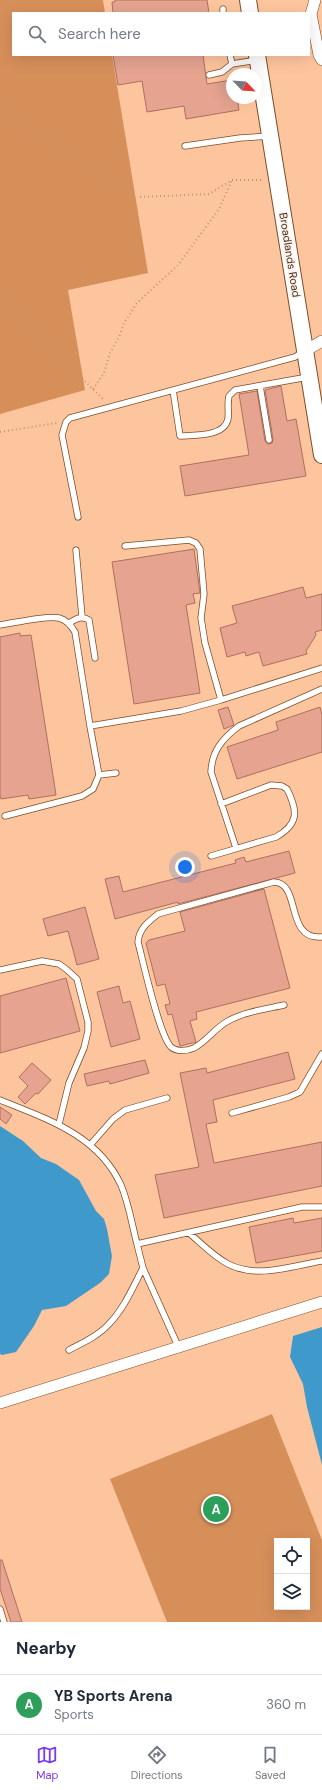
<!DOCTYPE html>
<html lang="en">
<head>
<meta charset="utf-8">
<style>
  :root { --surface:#fff; --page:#f6f6f7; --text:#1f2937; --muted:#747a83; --line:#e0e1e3; --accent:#7c3aed }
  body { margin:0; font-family:"DM Sans",sans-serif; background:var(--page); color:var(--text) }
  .controls { position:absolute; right:12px; bottom:12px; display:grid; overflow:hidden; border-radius:0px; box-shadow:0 4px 16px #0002 }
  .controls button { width:36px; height:36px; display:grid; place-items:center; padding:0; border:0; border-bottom:1px solid var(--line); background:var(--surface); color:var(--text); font:20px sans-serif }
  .compass { position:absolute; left:226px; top:68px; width:36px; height:36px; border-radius:50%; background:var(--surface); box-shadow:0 4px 16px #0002; rotate:115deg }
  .you { position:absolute; left:185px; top:867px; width:14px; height:14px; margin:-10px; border:3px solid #fff; border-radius:50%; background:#1a73e8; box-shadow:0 0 0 6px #1a73e833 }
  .badge { display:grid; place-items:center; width:26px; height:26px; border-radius:50%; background:var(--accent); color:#fff; font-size:13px; font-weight:700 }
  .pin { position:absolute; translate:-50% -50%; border:2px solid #fff; box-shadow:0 1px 4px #0006 }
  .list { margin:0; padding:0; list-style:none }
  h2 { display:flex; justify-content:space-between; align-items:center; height:52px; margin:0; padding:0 16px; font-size:17px }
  h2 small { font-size:13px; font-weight:400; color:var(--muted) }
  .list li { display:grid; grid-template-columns:26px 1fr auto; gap:12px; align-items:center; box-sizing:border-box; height:60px; padding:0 16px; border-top:1px solid var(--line) }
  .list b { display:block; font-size:15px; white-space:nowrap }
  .list p { margin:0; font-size:13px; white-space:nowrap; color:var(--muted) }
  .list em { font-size:13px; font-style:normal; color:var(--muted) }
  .icon { flex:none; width:22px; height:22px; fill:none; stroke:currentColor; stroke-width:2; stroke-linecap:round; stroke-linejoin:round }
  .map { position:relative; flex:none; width:322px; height:1622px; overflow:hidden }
  .search { position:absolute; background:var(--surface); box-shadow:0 4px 16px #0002; left:12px; right:12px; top:12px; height:44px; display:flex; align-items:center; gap:10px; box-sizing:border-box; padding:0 14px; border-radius:0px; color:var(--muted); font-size:15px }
  .sheet { height:112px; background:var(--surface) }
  nav { display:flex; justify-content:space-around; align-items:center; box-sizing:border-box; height:56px; border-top:1px solid var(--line); background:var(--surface); font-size:11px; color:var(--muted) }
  nav a { display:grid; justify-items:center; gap:2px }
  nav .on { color:var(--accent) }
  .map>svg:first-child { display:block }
  .green { fill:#d78f5a; fill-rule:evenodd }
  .water { fill:#4099cb }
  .building { fill:#e5a390; stroke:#ae705f }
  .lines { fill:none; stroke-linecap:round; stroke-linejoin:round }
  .service-casing { stroke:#7e4d28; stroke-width:7 }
  .minor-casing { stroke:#7e4d28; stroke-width:12 }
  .secondary-casing { stroke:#7e4d28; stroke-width:18 }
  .path { stroke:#c09374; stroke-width:2; stroke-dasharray:1 3; stroke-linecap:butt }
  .service { stroke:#fff; stroke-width:5.5 }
  .minor { stroke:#fff; stroke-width:11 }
  .secondary { stroke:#fff; stroke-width:16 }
  .labels { text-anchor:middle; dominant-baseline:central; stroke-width:3; stroke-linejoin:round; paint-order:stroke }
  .street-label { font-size:11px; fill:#4a3323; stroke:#fcf0e8 }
</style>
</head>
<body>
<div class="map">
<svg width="322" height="1622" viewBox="0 0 322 1622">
  <rect width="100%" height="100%" fill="#fdc59d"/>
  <path class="green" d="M 0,0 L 103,0 L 105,13 L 13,13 L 13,55 L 112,55 L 148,273 L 68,290 L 85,390 L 0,414 Z
    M 272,1414 L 322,1540 L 322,1622 L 167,1622 L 110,1479 ZM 277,1541 L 307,1541 L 307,1607 L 277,1607 Z"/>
  <path class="water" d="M 0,1126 L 23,1141 L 41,1158 L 56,1164 L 79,1180 L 96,1211 L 104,1219 L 107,1229 L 112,1256 L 109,1274 L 100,1283 L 66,1306 L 42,1310 L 34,1326 L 16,1352 L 2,1355 L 0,1354 Z
    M 322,1327 L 322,1465 L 307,1407 L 303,1384 L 290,1357 L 293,1336 Z"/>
  <path class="building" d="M 115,0 L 207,0 L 209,13 L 113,13 L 112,2 L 115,2 Z
    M 113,55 L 203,55 L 207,84 L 232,80 L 232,98 L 237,98 L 239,110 L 186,119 L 184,106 L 147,112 L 142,81 L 118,85 Z
    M 281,386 L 287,421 L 296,419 L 306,476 L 185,496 L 180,466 L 249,455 L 239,394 L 257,391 L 265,441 L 268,444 L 272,443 L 273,439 L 265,390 Z
    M 194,549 L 200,593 L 193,594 L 195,603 L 186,605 L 200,693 L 134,704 L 112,562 Z
    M 303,587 L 306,598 L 322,594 L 322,630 L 315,632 L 316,635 L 306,651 L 307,654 L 263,666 L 259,652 L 246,656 L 245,652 L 227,657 L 220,628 L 237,623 L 232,606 Z
    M 20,633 L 20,636 L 31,635 L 56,795 L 29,799 L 28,795 L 1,799 L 0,796 L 0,637 Z
    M 228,707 L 234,725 L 224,729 L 218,710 Z
    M 320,707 L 322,715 L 322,752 L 237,779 L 227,747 L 278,730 L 276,722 Z
    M 289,851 L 295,873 L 178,904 L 178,902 L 115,919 L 105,879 L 119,876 L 123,892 L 236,863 L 235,860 L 244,857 L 246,862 Z
    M 264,889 L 290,988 L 196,1012 L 197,1019 L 190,1021 L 196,1042 L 180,1046 L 172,1014 L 168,1015 L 165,1005 L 170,1004 L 165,984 L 157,986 L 146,943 L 149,940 L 185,931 L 180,912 Z
    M 85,907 L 99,959 L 77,965 L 68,931 L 48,936 L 43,919 Z
    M 66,978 L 80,1031 L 0,1053 L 0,996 Z
    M 119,986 L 123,1003 L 130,1001 L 140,1039 L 111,1047 L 97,992 Z
    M 288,1052 L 295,1079 L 213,1100 L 217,1122 L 206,1124 L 214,1163 L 322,1142 L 322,1186 L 164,1218 L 155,1175 L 199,1167 L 180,1073 L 206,1068 L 207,1073 Z
    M 145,1060 L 149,1073 L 110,1084 L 109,1081 L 87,1086 L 84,1074 Z
    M 32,1063 L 51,1080 L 38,1094 L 36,1093 L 25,1104 L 18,1097 L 28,1086 L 19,1077 Z
    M 0,1107 L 12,1115 L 6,1124 L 0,1119 Z
    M 293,1218 L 294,1223 L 322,1218 L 322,1251 L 256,1263 L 249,1227 Z
    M 0,1560 L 2,1560 L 22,1622 L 11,1622 L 0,1589 Z"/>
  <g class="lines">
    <defs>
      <path id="service" d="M 223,9 L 223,13
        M 230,55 L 232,64 L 257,60
        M 209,75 L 222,72 L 232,64
        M 185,146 L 240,138 L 270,136
        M 260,386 L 269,440
        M 173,390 L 180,436 C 195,435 224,437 228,419 C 229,411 227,404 229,396 L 235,390 L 308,377
        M 78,517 L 62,435 L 66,422 L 70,418 L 295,357 L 304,351
        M 125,546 L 189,540 L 196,543 L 200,549 L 204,594 L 201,618 L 205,643 L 221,700
        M 76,550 L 82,617
        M 69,623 C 76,619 82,615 89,620 L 95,658
        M 0,625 C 14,623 47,615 59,618 C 67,620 71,625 75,632 L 90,726
        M 99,775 L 116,773
        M 5,816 L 82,796 L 93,789 L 99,775 L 90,726 L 181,711 L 221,700 L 322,668
        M 236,848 L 211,772 C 212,751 222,739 239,726 L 322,689
        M 211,856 L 276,837 C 299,824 298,811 287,789 L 282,786 L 271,785 L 221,804
        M 0,970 L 42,961 L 59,964 L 66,969 L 77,979 L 88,1022 L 88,1031 L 84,1048 L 69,1083 L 59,1124
        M 284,1005 C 266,1009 244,1012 228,1021 C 215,1028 207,1041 194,1048 C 187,1051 177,1052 171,1047 C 159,1035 143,961 138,942 C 139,929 148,922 158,914 L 274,882 C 302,883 284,940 322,937
        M 0,1100 C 47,1119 98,1135 121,1185 C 129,1204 132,1225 137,1244 L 302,1207 L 322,1207
        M 232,1113 L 289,1097 L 300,1092 L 322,1054
        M 91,1144 L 113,1119 L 125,1110 L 167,1098
        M 189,1233 C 201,1243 213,1256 228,1264 C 257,1279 292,1266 322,1261
        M 137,1244 L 143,1268 L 178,1346
        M 69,1350 C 82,1343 98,1336 108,1325 C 124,1309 133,1287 143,1268
        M 0,1609 L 4,1622"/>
      <path id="minor" d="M 315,0 L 311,14 L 319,55 L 322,60
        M 305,351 L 322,341
        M 0,1403 L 322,1302"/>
      <path id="secondary" d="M 248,0 L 250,13
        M 257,55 L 322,455"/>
    </defs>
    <use href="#service" class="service-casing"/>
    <use href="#minor" class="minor-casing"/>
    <use href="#secondary" class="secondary-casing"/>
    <path class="path" d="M 0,109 L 131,195
      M 140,197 L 209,194 L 232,180 L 263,180
      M 0,291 L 21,318 L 104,400
      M 93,389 L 104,373 L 110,353 L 119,337 L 124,323 L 137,303 L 178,265 L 219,209 L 232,180
      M 0,432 L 57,423"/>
    <use href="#service" class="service"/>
    <use href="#minor" class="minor"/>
    <use href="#secondary" class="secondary"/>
  </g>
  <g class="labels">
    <g class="street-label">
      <text transform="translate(290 255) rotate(81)">Broadlands Road</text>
    </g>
  </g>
</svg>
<div class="controls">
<button><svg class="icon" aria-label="locate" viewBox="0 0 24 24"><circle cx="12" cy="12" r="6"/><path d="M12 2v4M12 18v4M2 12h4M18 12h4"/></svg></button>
<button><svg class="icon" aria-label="layers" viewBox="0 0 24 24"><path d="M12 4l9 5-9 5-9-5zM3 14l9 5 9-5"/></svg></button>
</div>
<svg class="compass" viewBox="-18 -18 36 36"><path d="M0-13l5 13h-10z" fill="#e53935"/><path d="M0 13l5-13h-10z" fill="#747a83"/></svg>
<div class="you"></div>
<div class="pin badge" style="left:216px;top:1509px;background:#2e9e5b">A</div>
<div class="search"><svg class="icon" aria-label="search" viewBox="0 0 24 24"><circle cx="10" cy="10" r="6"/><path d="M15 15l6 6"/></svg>Search here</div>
</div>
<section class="sheet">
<h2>Nearby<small></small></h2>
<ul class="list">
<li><span class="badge" style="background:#2e9e5b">A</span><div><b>YB Sports Arena</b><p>Sports</p></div><em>360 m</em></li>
</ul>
</section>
<nav>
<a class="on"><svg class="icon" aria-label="map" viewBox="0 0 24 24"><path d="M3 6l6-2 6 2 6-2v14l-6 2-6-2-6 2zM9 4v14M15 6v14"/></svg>Map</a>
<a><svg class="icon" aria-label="directions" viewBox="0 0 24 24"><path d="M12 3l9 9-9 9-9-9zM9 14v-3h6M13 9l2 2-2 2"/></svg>Directions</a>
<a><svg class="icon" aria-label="saved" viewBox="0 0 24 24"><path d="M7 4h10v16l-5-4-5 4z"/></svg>Saved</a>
</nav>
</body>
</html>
